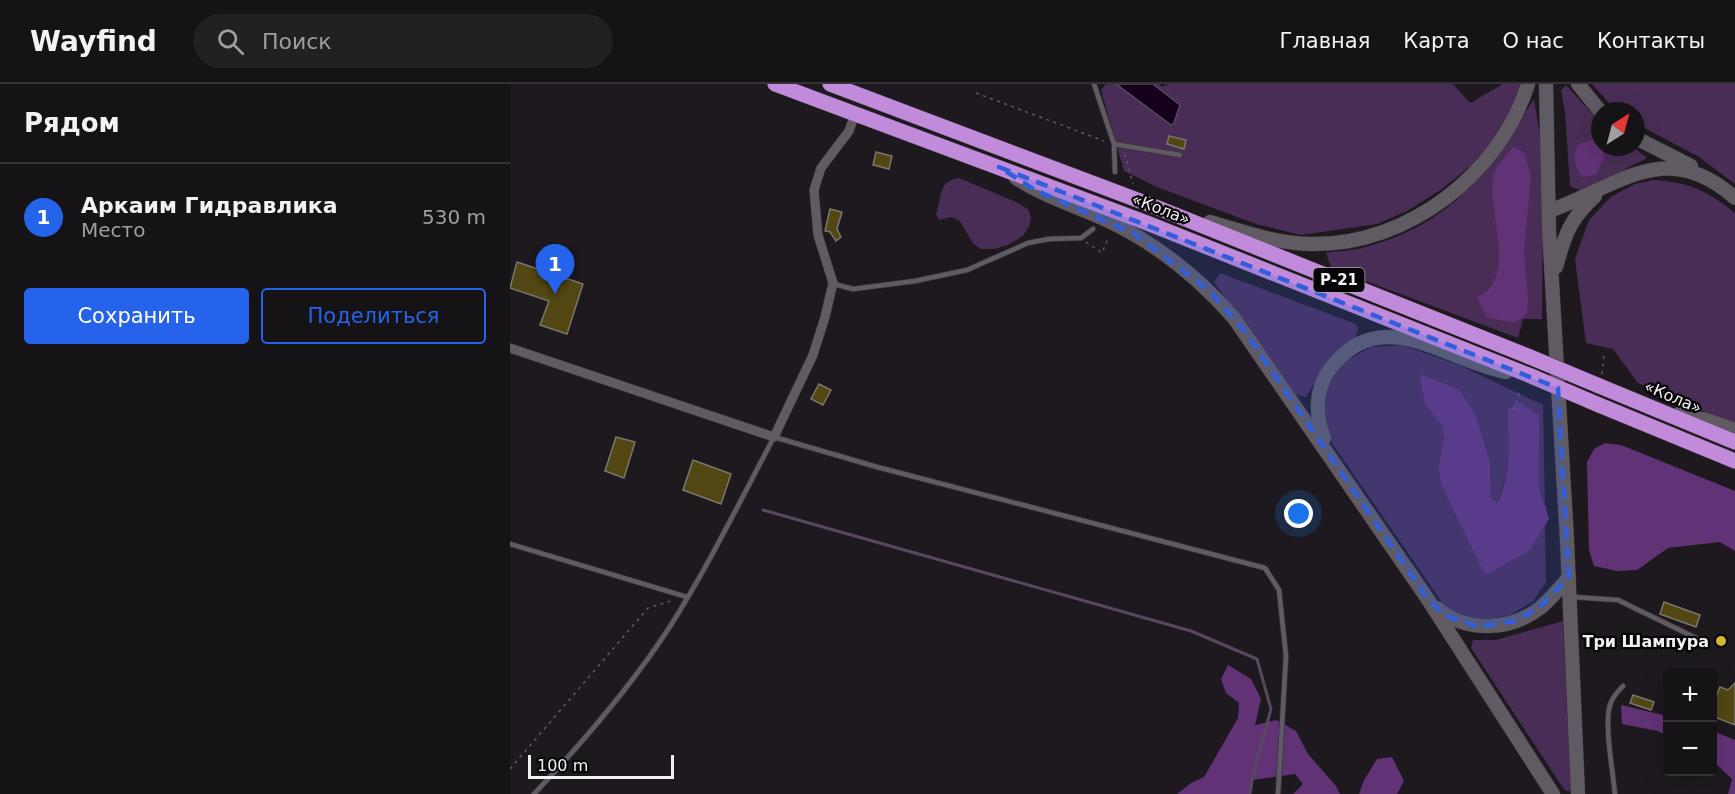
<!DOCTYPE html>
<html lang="ru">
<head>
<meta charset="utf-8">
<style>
  :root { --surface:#161317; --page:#232024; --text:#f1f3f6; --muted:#9e9ea1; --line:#353236; --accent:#2563eb }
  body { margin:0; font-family:"DejaVu Sans",sans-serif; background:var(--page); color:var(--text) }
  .controls { position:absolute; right:18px; bottom:18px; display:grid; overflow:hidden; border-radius:6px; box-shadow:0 6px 24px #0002 }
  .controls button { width:54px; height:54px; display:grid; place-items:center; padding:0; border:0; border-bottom:2px solid var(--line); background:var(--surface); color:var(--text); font:30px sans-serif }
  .compass { position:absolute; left:1081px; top:18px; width:54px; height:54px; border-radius:50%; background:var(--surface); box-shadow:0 6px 24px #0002; rotate:36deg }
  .scale { position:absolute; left:18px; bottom:15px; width:146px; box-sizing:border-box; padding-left:6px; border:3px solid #f3f0f4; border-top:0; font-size:16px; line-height:21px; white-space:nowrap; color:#f3f0f4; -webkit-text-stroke:4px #070507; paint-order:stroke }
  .you { position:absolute; left:789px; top:430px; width:21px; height:21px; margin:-15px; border:4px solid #fff; border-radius:50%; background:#1a73e8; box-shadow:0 0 0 9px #1a73e833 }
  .badge { display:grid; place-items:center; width:39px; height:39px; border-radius:50%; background:var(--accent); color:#fff; font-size:20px; font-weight:700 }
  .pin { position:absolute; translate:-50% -50px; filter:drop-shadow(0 2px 3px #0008) }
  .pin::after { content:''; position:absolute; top:32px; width:21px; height:18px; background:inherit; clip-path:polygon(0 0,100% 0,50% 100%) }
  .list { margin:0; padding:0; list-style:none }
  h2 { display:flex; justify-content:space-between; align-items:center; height:78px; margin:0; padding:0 24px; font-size:26px }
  h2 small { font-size:20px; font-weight:400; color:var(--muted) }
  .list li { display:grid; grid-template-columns:39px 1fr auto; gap:18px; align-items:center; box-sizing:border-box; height:108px; padding:0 24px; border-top:2px solid var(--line) }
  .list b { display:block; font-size:22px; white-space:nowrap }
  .list p { margin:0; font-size:20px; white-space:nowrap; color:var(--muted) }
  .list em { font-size:20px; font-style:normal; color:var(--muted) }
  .actions { display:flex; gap:12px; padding:18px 24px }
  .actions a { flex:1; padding:14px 0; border:2px solid var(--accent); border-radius:6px; text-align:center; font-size:21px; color:var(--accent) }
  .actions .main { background:var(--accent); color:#fff }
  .icon { flex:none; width:33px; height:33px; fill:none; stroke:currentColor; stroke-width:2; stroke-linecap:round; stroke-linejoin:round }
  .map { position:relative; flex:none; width:1225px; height:710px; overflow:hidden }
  header { display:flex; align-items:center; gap:36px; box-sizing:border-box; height:84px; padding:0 30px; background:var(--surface); border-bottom:2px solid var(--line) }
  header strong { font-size:28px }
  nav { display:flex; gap:33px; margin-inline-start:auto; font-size:21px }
  .search { width:420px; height:54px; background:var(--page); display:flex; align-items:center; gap:15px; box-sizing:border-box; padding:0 21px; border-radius:33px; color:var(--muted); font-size:22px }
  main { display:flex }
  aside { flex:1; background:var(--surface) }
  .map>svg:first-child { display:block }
  .green { fill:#492d56; fill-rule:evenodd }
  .forest { fill:#623276 }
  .water { fill:#15001e; stroke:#58485e; stroke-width:1.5 }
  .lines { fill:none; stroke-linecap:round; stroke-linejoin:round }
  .stream { stroke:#58485e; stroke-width:3 }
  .building { fill:#524712; stroke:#78766d; stroke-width:1.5 }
  .service-casing { stroke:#373438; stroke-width:6 }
  .minor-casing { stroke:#373438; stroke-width:10 }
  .secondary-casing { stroke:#373438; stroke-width:15 }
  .trunk-casing { stroke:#373438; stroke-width:16 }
  .path { stroke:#5f5b61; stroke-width:1.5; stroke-dasharray:3 4.5; stroke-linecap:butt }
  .service { stroke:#605b63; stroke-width:4.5 }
  .minor { stroke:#605b63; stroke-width:9 }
  .secondary { stroke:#605b63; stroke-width:14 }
  .trunk { stroke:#c18ada; stroke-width:15 }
  .trunk-bridge-casing { stroke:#373438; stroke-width:16; stroke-linecap:butt }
  .trunk-bridge { stroke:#c18ada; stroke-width:15 }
  .marked { fill:#325edb; fill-opacity:0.2; stroke:#325edb; stroke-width:4.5; stroke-dasharray:12 8; stroke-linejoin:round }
  .poi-dot { fill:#d2b736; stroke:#070507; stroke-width:2 }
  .labels { text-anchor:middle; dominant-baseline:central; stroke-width:4.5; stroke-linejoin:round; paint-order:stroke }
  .shield { fill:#070507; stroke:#acaaad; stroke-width:1.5 }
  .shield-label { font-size:15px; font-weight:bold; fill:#f3f0f4 }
  .street-label { font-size:16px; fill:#f3f0f4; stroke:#070507 }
  .poi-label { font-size:16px; font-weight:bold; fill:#f3f0f4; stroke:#070507; text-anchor:end }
</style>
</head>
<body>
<header>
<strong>Wayfind</strong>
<div class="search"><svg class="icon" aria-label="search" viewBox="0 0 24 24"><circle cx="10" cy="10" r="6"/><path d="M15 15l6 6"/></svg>Поиск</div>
<nav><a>Главная</a><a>Карта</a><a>О нас</a><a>Контакты</a></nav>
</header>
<main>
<aside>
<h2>Рядом<small></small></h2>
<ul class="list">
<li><span class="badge">1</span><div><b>Аркаим Гидравлика</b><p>Место</p></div><em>530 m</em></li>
</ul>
<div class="actions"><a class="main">Сохранить</a><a>Поделиться</a></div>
</aside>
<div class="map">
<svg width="1225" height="710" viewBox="0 0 1225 710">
  <rect width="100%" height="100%" fill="#1d191f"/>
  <path class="green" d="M 596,0 L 649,0 L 652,3 L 658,0 L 943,0 L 960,19 L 993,0 L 1011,0 L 996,40 L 966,78 L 929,107 L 897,127 L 867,140 L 791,151 L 746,140 L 647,103 L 614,87 L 591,6 Z
    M 1082,0 L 1225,0 L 1225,100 L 1189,73 L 1127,40 L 1126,27 L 1110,27 L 1100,20 Z
    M 1056,1 L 1090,38 L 1090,63 L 1123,63 L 1137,74 L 1072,107 L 1060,102 L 1055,28 L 1051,6 Z
    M 1024,15 L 1033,70 L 1032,235 L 1013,235 L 1008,254 L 821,184 L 816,169 C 828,167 841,167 852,164 C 943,140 976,90 1024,15 Z
    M 449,94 L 506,118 L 518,125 L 521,133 L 519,142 L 513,152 L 498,161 L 484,165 L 470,165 L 462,158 L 450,137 L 441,133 L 429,136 L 426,130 C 433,111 427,98 449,94 Z
    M 1144,96 C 1181,99 1196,106 1225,129 L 1225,341 L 1128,299 L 1103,265 L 1076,259 L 1065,175 L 1079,136 L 1102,112 L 1125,100 Z
    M 710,189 L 846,240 L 848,245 L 845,255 L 829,264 L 817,278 L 796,313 L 785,310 L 704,198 Z
    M 892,261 L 949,281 L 1033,321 L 1035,421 L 1039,435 L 1035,441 L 1036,498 L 1023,517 L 1000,531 L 978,535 L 952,533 L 934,521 L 815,349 L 812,324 L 816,305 L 834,278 L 861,263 ZM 909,291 L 980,378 L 981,414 L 988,418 C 1000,384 1000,362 997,327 L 1029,331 L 1029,403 L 1035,421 L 975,491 L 928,383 L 934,355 L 932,340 L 915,321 Z
    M 1053,537 L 1061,704 L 1060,707 L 1056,707 L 1053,704 L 961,564 L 963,556 L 986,556 Z"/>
  <path class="forest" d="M 1083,56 L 1092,63 L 1094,74 L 1086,91 L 1072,93 C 1064,82 1063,73 1068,60 Z
    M 1003,63 L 1014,68 L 1021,93 L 1014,166 L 1018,216 L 1016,232 L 1003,239 L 976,233 L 967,213 C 1010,195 975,125 984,90 C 986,81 997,71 1003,63 Z
    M 909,290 L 949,305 L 965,330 L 980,378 L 981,414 L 988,418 C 1001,389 999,358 997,327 L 1009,318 L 1029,331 L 1029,403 L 1039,435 L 1019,467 L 975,491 L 932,402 L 928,383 L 934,355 L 932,341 L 915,321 Z
    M 1095,359 L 1111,361 L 1225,407 L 1225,467 L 1210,458 L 1158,464 L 1127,486 L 1107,487 L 1084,482 L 1079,466 L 1077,378 L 1084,365 Z
    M 718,581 L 741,595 L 751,615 L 745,641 L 766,636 L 786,647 L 798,670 L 826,702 L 830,710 L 783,710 L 793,700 L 785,690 L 742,696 L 740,710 L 667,710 L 681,699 L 694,693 L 728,634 L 729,619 L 716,609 L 711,595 Z
    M 1111,621 L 1157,632 L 1157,652 L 1148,647 L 1112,640 Z
    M 1203,647 L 1225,656 L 1225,710 L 1218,710 L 1222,695 L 1203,677 Z
    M 882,673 L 894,697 L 887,710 L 849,710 L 854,696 L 867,675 Z"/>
  <path class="water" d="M 606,0 L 643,0 L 670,21 L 664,39 L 661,41 Z"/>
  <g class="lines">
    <path class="stream" d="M 253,426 L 681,547 L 747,575 L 761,625 L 743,691 L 740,710"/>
  </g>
  <path class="building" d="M 659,52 L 676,56 L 674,65 L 657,60 Z
    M 366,68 L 382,72 L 379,85 L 363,81 Z
    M 320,125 L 332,128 L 327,145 L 331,153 L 326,157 L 320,148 L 315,147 Z
    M 7,178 L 73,200 L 57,250 L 30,241 L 39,217 L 0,204 Z
    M 309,300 L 321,306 L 313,321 L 301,315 Z
    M 106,353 L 125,358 L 114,394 L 95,387 Z
    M 183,376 L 221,390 L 211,420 L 173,406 Z
    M 1154,518 L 1190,531 L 1186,543 L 1150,530 Z
    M 1225,599 L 1225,641 L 1202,632 L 1202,622 L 1210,603 L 1218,606 Z
    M 1123,611 L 1144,618 L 1141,626 L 1120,619 Z"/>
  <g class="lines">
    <defs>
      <path id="service" d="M 584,0 L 604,60 L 605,88
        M 604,60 L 670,71
        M 324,200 L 343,205 L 405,197 L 457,186 L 518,159 L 539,155 L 571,154 L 583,145
        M 0,460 L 177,513
        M 1063,513 L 1108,516 L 1186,554
        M 24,710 C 73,658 120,604 159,544 C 198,483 230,417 264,353 L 367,383 L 755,484 L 769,506 L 776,572 L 768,710
        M 1105,710 C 1103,688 1094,640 1100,621 C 1102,614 1107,608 1113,602"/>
      <path id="minor" d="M 0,264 L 264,353 L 303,271 L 315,233 L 323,199 L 308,151 L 304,106 L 311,84 L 339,47 L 345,30"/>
      <path id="secondary" d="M 1036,0 L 1039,146 L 1057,456 L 1068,710
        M 1068,0 L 1090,27
        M 1126,54 L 1181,82
        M 506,94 C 533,112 564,121 594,135 C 645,158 687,192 724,234 L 917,514 L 1043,710
        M 1039,127 C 1107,103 1156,52 1225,114
        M 700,138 C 734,148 768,160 803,160 C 898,161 990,90 1018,0
        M 1046,183 C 1055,151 1059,136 1085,112
        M 1169,330 L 1197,336 L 1225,346
        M 814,354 C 805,331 805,305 820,285 C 871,217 936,277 996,288
        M 927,524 C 956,549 1000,547 1030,524 C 1041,515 1050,504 1059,493"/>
      <path id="trunk" d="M 265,0 L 637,139 L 1021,292
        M 320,0 L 638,120 L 1020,273
        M 1087,301 L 1225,358
        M 1089,321 L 1225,377"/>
    </defs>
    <use href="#service" class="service-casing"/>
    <use href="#minor" class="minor-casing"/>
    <use href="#secondary" class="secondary-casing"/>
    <use href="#trunk" class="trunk-casing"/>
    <path class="path" d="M 466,9 L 594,57
      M 615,70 L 623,100
      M 576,158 L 592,169 L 599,152
      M 1092,290 L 1094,270
      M 1003,326 L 1010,307
      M 0,685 L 138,524 L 164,516"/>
    <use href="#service" class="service"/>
    <use href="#minor" class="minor"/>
    <use href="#secondary" class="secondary"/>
    <use href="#trunk" class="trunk"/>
    <defs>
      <path id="trunk-bridge" d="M 1020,273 L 1087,301
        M 1021,292 L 1089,321"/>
    </defs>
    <use href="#trunk-bridge" class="trunk-bridge-casing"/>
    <use href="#trunk-bridge" class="trunk-bridge"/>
  </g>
  <path class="marked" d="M 489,83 L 1048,304 L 1059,493 L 1029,524 L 1005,537 L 968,543 L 934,531 L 917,514 L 734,247 L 698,206 L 624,150 L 525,106 Z"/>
  <circle class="poi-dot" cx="1211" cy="557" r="6"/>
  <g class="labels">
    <rect class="shield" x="803.5" y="184" width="51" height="24" rx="4.5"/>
    <g class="shield-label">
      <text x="829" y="196">Р-21</text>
    </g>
    <g class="street-label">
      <text transform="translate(651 125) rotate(21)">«Кола»</text>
      <text transform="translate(1163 313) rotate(23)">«Кола»</text>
    </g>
    <g class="poi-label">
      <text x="1199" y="557">Три Шампура</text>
    </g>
  </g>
</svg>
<div class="controls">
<button>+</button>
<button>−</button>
</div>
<svg class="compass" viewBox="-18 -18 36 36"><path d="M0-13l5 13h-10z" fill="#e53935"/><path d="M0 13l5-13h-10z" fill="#9e9ea1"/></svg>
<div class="scale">100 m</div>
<div class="you"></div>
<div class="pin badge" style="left:45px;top:210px">1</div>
</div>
</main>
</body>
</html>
